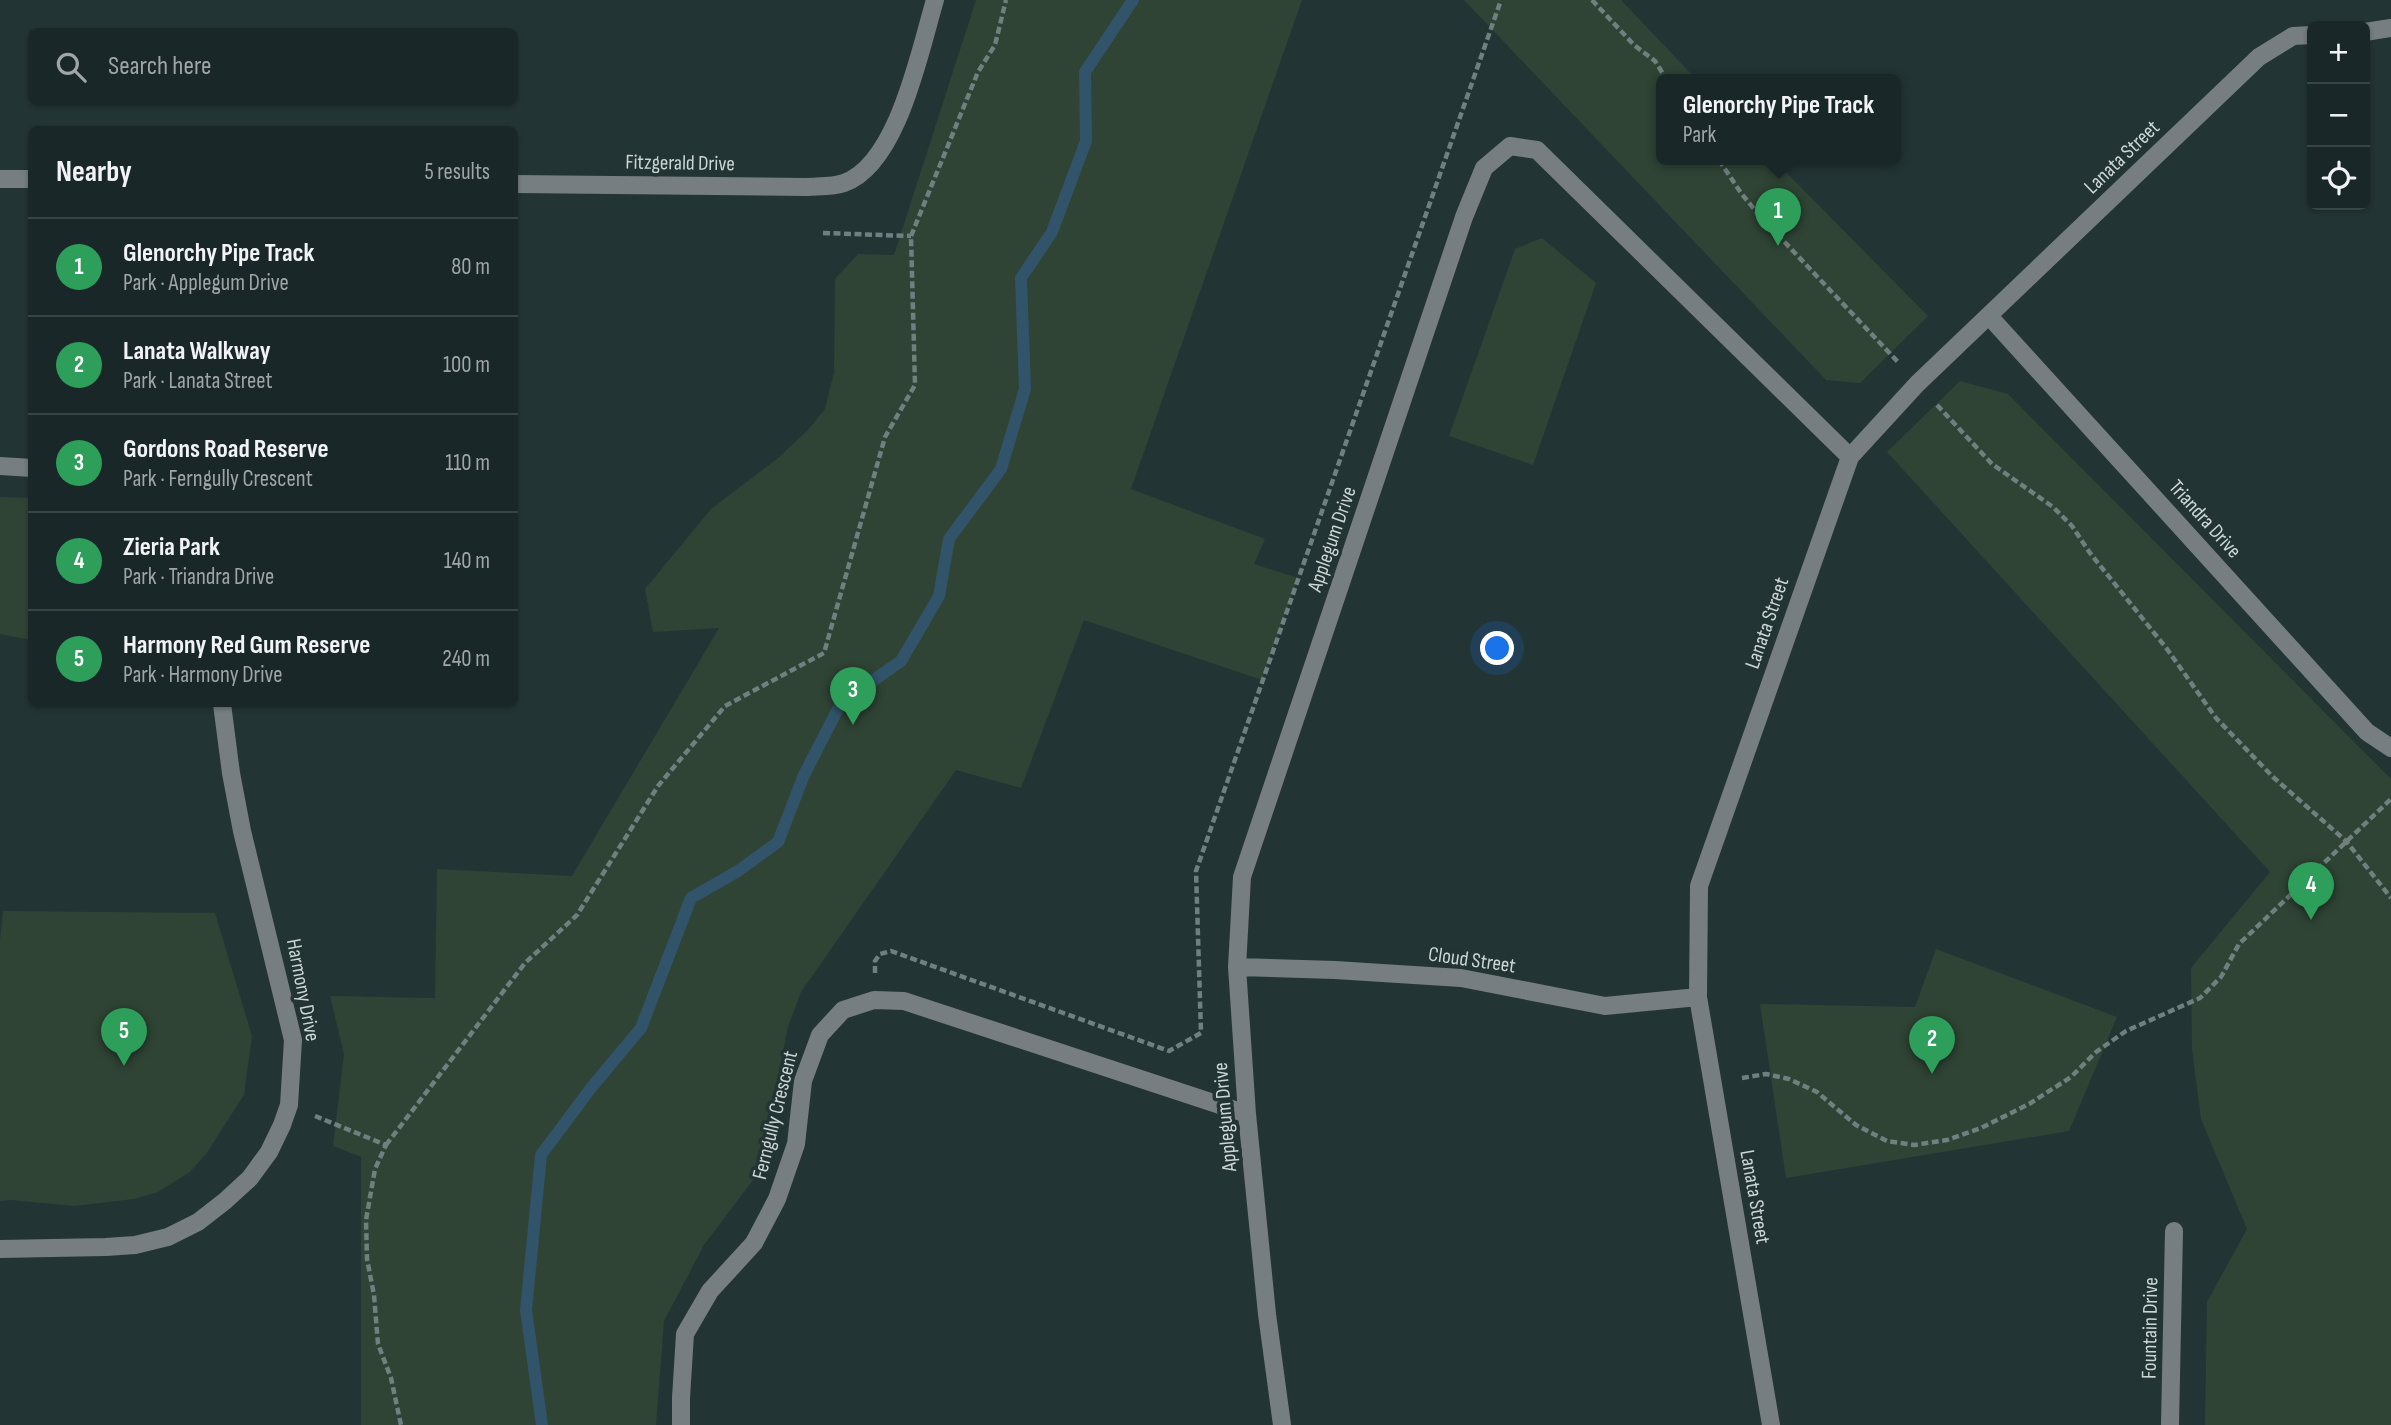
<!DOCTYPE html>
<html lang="en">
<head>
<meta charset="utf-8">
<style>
  :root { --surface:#1a2728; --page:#232f30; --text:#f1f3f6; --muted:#9fa5a8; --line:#384445; --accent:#ea580c }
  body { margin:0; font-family:"Sofia Sans Condensed",sans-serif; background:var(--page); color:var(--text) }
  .controls { position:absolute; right:21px; top:21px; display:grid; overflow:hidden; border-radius:10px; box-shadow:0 2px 5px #0004 }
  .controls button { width:63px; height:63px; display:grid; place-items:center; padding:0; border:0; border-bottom:2px solid var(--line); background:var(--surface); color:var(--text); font:35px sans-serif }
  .you { position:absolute; left:1498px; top:649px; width:24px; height:24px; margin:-18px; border:5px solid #fff; border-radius:50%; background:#1a73e8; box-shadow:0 0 0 10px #1a73e833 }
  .badge { display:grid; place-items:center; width:46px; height:46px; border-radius:50%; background:var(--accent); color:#fff; font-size:23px; font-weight:700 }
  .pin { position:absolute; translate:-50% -58px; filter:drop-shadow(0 2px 4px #0008) }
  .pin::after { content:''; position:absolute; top:37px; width:24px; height:21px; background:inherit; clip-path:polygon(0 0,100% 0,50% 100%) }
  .popup { position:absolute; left:1656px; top:74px; width:245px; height:91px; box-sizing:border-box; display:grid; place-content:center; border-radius:10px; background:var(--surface); filter:drop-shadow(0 2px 5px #0005); font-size:23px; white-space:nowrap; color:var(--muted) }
  .popup b { font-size:26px; color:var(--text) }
  .popup::after { content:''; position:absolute; left:50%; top:100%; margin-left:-14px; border:14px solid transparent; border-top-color:var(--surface) }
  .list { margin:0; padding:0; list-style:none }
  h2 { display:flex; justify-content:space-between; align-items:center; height:91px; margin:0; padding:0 28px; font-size:30px }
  h2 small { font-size:23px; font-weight:400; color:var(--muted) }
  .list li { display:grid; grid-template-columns:46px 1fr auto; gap:21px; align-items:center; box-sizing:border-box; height:98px; padding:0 28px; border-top:2px solid var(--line) }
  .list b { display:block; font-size:26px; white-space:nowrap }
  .list p { margin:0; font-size:23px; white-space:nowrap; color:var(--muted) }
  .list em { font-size:23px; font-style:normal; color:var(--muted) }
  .icon { flex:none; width:38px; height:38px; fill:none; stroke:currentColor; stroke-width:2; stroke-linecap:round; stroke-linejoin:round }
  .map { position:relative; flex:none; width:2391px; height:1425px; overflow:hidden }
  .search { position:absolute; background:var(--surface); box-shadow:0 2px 5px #0004; left:28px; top:28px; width:490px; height:77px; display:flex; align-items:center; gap:18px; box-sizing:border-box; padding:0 24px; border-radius:10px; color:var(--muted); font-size:26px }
  .panel { position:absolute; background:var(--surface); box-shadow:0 2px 5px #0004; left:28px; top:126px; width:490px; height:581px; border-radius:10px }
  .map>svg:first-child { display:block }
  .green { fill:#2f4435 }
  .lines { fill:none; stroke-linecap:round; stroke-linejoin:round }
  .stream { stroke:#32546a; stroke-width:12 }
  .path { stroke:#707f7f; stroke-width:4.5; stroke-dasharray:7 3.5; stroke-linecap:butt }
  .minor { stroke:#767e81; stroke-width:18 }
  .labels { text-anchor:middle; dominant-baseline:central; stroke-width:7; stroke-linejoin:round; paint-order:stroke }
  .street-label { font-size:21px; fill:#cbd6d5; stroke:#233435 }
</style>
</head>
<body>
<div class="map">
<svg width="2391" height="1425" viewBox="0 0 2391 1425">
  <rect width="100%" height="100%" fill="#233435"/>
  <path class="green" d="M 976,0 L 1302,0 L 1131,489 L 1265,539 L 1254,564 L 1298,578 L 1262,680 L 1084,620 L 1021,788 L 956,770 L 801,992 L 788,1027 L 767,1133 L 753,1180 L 704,1245 L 664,1321 L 656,1425 L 361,1425 L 361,1157 L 333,1146 L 344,1054 L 330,996 L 435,998 L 437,869 L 572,876 L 719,628 L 653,632 L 645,589 L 711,509 L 778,458 L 808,430 L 825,409 L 834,372 L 835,279 L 858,254 L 894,255 Z
    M 1464,0 L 1621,0 L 1697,80 L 1661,80 L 1661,160 L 1774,160 L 1928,316 L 1860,383 L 1826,380 Z
    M 1542,238 L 1596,283 L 1533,465 L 1449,436 L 1515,249 Z
    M 1960,381 L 2008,394 L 2391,779 L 2391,1425 L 2205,1425 L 2207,1302 L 2247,1229 L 2201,1119 L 2192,1049 L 2191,968 L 2270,872 L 1887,452 Z
    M 0,497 L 31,498 L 31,640 L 0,634 Z
    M 3,911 L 215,913 L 252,1036 L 244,1095 L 206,1154 L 190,1172 L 158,1192 L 134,1199 L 74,1206 L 11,1200 L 0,1201 L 0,940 Z
    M 1936,949 L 2117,1017 L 2069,1131 L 1786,1178 L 1760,1004 L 1915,1007 Z"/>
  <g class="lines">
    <path class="stream" d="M 542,1425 L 526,1310 L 541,1155 L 591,1088 L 641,1028 L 691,898 L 738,871 L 778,842 L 804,775 L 841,703 L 901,661 L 939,596 L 949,539 L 1001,469 L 1025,389 L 1021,278 L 1052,232 L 1086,141 L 1085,72 L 1133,0"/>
    <path class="path" d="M 1592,0 L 1634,45 L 1655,61 L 1667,80
      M 1719,160 L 1741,193 L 1759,215 L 1898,362
      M 823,233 L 911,236
      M 1937,405 L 1992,464 L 2053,507 L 2072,526 L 2090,553 L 2167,649 L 2216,718 L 2273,777 L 2346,841 L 2391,898
      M 875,973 L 875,961 L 880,954 L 891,951 L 1169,1051 L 1201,1033 L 1196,871 L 1501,0
      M 1742,1078 L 1766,1074 L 1789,1079 L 1817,1092 L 1856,1125 L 1887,1141 L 1914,1145 L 1947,1140 L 1981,1128 L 2029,1104 L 2071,1077 L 2096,1052 L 2126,1031 L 2200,998 L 2221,977 L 2239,944 L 2391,799
      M 315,1116 L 386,1145 L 375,1169 L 366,1220 L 367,1259 L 374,1295 L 378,1344 L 391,1378 L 401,1425
      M 386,1145 L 525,963 L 577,915 L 658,786 L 725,706 L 824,653 L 885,437 L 915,385 L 911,236 L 978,72 L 995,45 L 1006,0"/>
    <path class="minor" d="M 2365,32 L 2391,28
      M 0,179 L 32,179
      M 514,184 L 806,187 C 818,186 833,187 844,183 C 898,164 920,50 935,0
      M 1989,316 L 2367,732 L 2391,748
      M 0,466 L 32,468
      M 1237,967 L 1335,970 L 1461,978 L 1605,1006 L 1698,997
      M 0,1249 L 106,1247 L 135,1245 L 168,1237 L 198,1222 L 225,1201 L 250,1178 L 269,1152 L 282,1125 L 289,1105 L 293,1040 L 242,831 L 231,773 L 222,704
      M 681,1425 L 681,1398 L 685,1334 L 710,1291 L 754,1243 L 777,1199 L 796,1144 L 803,1081 L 820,1035 L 843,1010 L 874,1000 L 904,1001 L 1247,1114
      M 1282,1425 L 1267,1314 L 1247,1114 L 1237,967 L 1242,877 L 1464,217 L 1484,168 L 1510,146 L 1537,150 L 1850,457
      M 1771,1425 L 1698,997 L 1699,886 L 1850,457 L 1917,384 L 2259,57 L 2293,36 L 2312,35
      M 2170,1425 L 2174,1231"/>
  </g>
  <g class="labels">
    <g class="street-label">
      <text transform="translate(2122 157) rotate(-44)">Lanata Street</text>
      <text transform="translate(680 163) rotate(1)">Fitzgerald Drive</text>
      <text transform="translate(2205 519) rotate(48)">Triandra Drive</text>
      <text transform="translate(1332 539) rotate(-71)">Applegum Drive</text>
      <text transform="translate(1767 623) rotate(-71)">Lanata Street</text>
      <text transform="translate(1472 960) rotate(8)">Cloud Street</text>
      <text transform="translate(303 990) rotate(79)">Harmony Drive</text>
      <text transform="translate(775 1115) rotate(-76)">Ferngully Crescent</text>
      <text transform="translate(1225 1117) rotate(-95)">Applegum Drive</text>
      <text transform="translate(1755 1197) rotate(80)">Lanata Street</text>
      <text transform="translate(2150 1328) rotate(-89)">Fountain Drive</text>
    </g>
  </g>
</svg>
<div class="controls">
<button>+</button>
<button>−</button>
<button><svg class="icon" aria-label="locate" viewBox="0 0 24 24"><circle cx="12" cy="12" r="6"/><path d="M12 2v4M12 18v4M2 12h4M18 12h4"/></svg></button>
</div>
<div class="you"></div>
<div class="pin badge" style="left:1778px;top:246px;background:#2e9e5b">1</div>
<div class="popup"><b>Glenorchy Pipe Track</b>Park</div>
<div class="pin badge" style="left:1932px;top:1074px;background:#2e9e5b">2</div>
<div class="pin badge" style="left:853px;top:725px;background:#2e9e5b">3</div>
<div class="pin badge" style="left:2311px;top:920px;background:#2e9e5b">4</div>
<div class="pin badge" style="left:124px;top:1066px;background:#2e9e5b">5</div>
<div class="search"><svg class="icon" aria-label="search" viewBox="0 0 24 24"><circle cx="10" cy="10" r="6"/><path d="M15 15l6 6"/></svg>Search here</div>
<section class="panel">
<h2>Nearby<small>5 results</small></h2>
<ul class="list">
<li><span class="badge" style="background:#2e9e5b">1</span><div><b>Glenorchy Pipe Track</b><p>Park · Applegum Drive</p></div><em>80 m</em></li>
<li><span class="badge" style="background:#2e9e5b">2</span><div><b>Lanata Walkway</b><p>Park · Lanata Street</p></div><em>100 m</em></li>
<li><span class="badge" style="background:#2e9e5b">3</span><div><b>Gordons Road Reserve</b><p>Park · Ferngully Crescent</p></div><em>110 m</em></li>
<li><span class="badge" style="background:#2e9e5b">4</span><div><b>Zieria Park</b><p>Park · Triandra Drive</p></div><em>140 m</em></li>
<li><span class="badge" style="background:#2e9e5b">5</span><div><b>Harmony Red Gum Reserve</b><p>Park · Harmony Drive</p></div><em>240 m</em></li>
</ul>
</section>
</div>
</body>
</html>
